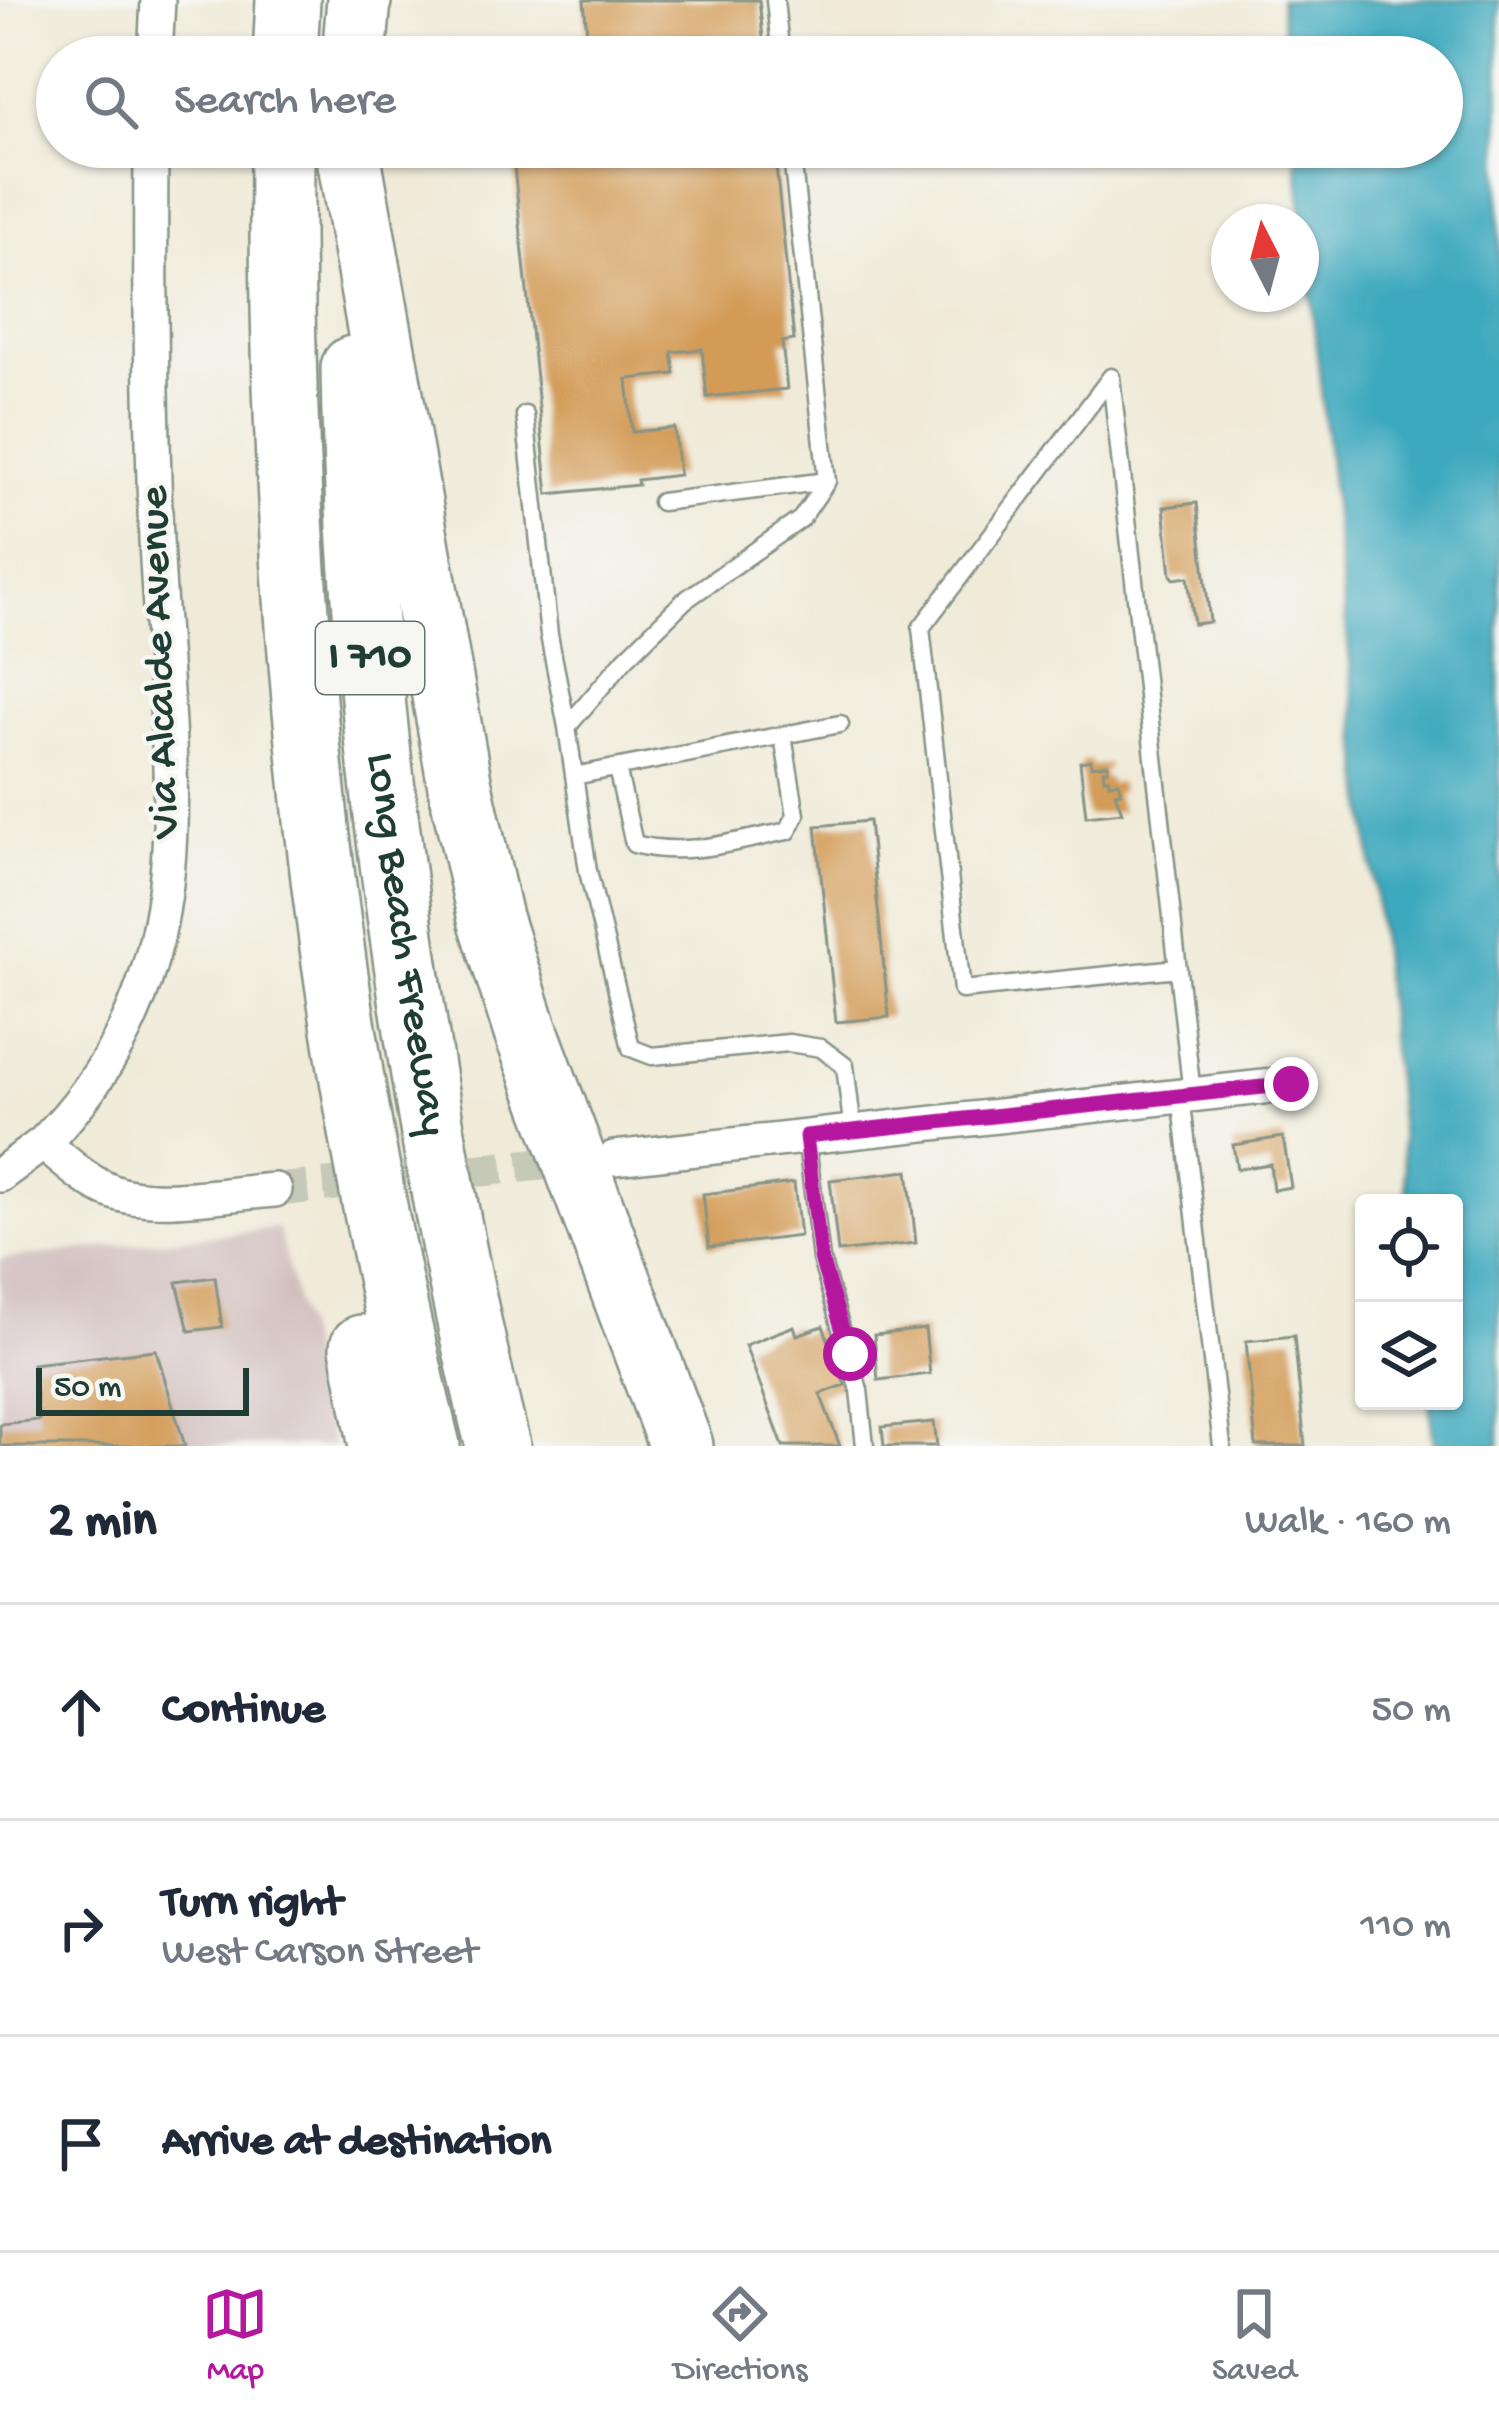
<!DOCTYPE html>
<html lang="en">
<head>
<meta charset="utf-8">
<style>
  :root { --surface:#fff; --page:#f6f6f7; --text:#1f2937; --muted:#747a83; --line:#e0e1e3; --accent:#b5179e }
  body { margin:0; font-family:"Gochi Hand",sans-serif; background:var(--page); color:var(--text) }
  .controls { position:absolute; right:36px; bottom:36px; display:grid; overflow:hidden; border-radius:12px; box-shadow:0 3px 9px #0004 }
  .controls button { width:108px; height:108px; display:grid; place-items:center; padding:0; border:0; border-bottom:3px solid var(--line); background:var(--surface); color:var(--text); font:60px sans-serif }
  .compass { position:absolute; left:1211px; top:204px; width:108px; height:108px; border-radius:50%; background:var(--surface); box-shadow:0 3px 9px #0004; rotate:354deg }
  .scale { position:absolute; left:36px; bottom:30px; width:213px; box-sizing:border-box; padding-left:12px; border:6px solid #1f3d34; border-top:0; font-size:33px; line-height:42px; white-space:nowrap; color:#1f3d34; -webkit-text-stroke:9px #f6f6f2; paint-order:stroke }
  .stop { position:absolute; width:36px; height:36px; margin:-27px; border:9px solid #b5179e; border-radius:50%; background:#fff }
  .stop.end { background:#b5179e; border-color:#fff; box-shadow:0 3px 12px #0008 }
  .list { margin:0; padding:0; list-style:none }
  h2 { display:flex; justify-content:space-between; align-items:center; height:156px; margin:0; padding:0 48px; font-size:51px }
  h2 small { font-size:39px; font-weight:400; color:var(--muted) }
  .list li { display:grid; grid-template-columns:78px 1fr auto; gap:36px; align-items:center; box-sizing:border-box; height:216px; padding:0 48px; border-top:3px solid var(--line) }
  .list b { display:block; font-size:45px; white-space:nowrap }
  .list p { margin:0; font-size:39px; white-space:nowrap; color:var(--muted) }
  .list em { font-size:39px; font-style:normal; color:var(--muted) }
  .icon { flex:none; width:66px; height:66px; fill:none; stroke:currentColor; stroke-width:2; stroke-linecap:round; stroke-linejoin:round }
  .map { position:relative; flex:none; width:1499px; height:1446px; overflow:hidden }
  .search { position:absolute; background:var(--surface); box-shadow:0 3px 9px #0004; left:36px; right:36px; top:36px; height:132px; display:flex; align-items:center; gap:30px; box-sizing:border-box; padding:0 42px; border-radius:66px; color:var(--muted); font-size:45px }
  .sheet { height:804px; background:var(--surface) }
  nav { display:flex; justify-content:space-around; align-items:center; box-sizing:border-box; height:168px; border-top:3px solid var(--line); background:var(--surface); font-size:33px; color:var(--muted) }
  nav a { display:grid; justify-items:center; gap:6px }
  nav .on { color:var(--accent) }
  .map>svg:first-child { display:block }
  .industrial { fill:#d1bfbf }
  .water { fill:#3ea9be; stroke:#2e7379; stroke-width:3 }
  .building { fill:#d39b56 }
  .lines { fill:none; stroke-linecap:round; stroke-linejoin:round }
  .street-tunnel { stroke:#c6c8b8; stroke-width:33; stroke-dasharray:33 16; stroke-linecap:butt }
  .lane-casing { stroke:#889486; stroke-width:21 }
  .street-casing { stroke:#889486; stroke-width:38 }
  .highway-casing { stroke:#889486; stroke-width:68 }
  .lane { stroke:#fff; stroke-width:16 }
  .street { stroke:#fff; stroke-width:33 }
  .highway { stroke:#fff; stroke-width:63 }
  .route { stroke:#b5179e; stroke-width:15 }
  .labels { text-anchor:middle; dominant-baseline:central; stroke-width:9; stroke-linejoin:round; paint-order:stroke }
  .shield { fill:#f6f6f2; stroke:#60746d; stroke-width:3 }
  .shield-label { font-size:42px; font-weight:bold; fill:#1f3d34 }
  .street-label { font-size:45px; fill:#1f3d34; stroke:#f6f6f2 }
</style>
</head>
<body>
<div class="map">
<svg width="1499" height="1446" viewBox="0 0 1499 1446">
  <rect width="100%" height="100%" fill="#f6f6f2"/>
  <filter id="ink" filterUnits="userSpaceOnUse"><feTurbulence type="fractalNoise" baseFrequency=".00833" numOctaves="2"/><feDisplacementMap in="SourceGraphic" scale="24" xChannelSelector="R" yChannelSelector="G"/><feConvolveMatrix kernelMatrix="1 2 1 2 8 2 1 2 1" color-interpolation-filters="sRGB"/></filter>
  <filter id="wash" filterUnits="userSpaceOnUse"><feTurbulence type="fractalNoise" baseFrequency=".004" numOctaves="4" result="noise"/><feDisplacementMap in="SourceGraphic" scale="48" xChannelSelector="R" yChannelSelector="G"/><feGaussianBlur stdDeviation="2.7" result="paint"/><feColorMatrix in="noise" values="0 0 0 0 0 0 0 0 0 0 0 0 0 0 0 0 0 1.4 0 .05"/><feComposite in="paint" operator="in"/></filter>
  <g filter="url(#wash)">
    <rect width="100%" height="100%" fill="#f0ebd9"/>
    <path class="industrial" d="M 278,1228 L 333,1446 L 0,1446 L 0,1259 Z"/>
    <path class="water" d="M 1280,0 L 1499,0 L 1499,1446 L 1434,1446 L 1429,1401 L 1454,1401 L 1454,1203 L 1408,1203 L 1295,147 L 1442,147 L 1442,57 L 1286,57 Z"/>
    <g id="blocks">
      <path class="building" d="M 584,0 L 759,0 L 765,57 L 589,57 Z
        M 512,147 L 774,147 L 794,340 L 782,342 L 787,389 L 707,397 L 702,349 L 672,352 L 675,374 L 627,379 L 632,432 L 674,428 L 679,475 L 637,480 L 638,485 L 548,494 Z
        M 1197,503 L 1210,622 L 1194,624 L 1188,577 L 1174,579 L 1171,575 L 1164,507 Z
        M 1091,760 L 1091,766 L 1108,764 L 1108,770 L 1103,770 L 1104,778 L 1109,778 L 1109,783 L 1119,782 L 1121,792 L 1115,793 L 1122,812 L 1086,816 L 1080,762 Z
        M 869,821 L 889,1017 L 836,1022 L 816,826 Z
        M 1283,1137 L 1291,1187 L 1273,1190 L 1270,1164 L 1237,1169 L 1233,1145 Z
        M 908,1171 L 916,1243 L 838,1252 L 830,1180 Z
        M 794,1183 L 800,1236 L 709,1247 L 703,1194 Z
        M 215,1277 L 222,1327 L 189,1331 L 177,1282 Z
        M 794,1326 L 797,1335 L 823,1326 L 845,1385 L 820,1394 L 840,1446 L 783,1446 L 745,1345 Z
        M 925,1329 L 930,1374 L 878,1380 L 874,1335 Z
        M 1294,1336 L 1305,1446 L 1256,1446 L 1246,1341 Z
        M 156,1350 L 185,1446 L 0,1446 L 0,1424 L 39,1420 L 32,1364 Z
        M 934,1422 L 937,1446 L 884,1446 L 882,1427 Z"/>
    </g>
  </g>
  <g filter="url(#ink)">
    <use href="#blocks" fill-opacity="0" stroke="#889486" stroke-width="3"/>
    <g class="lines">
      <path class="street-tunnel" d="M 275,1190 L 584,1160"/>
      <defs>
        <path id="lane" d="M 775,0 L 781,57
          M 791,147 L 827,481 L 801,519 L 684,601 L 625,659 L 567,727 L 588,871 L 631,1048 L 652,1056 L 789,1043 L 821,1048 L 845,1066 L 853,1131
          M 525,415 L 549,635 L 567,727
          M 661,502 L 827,481
          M 617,768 L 634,844 C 685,858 737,841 788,831 L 796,815 L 783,736
          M 574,776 L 840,724
          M 1178,968 L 962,990 L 921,628 L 1111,377 L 1192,1094
          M 1181,1096 L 1222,1446
          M 806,1136 L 821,1259 L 859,1390 L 865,1446"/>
        <path id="street" d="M 155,57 L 158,0
          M 43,1143 C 218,966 165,760 156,539 C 151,408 150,278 151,147
          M 614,1158 L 1291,1084
          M 0,1175 L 43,1143 C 65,1161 86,1182 113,1192 C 155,1208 229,1193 275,1190"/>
        <g id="highway">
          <path d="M 285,57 L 288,0"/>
          <path d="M 354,57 L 359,0"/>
          <path d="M 282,147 C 279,583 322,1023 428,1446"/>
          <path d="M 350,163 L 460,786 L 490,918 L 525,1029 L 681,1446"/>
          <path id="s1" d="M 353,368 C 356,576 379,785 410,991 C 433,1144 460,1296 498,1446"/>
          <path d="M 362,1347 L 381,1446"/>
        </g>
      </defs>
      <use href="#lane" class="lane-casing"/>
      <use href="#street" class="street-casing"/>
      <use href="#highway" class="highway-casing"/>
      <use href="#lane" class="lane"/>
      <use href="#street" class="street"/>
      <use href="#highway" class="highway"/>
    </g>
  </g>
  <g class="lines" filter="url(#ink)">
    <path class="route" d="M 850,1354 L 821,1259 L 806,1136 L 1291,1084"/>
  </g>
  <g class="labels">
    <rect class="shield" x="316" y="622" width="108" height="72" rx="9"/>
    <g class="shield-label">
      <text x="370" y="658">I 710</text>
    </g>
    <g class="street-label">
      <text transform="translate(162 662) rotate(-92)">Via Alcalde Avenue</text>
      <text stroke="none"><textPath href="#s1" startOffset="579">Long Beach Freeway</textPath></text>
    </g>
  </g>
</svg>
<div class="controls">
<button><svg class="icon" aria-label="locate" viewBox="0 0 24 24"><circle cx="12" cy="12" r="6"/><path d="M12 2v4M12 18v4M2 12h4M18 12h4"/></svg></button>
<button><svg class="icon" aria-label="layers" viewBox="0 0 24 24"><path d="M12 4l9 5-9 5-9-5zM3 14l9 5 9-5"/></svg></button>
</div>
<svg class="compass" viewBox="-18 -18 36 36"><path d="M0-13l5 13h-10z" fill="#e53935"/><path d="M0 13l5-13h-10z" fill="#747a83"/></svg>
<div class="scale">50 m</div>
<div class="stop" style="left:850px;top:1354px"></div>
<div class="stop end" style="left:1291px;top:1084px"></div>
<div class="search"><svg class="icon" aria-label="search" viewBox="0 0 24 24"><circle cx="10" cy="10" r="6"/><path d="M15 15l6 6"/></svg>Search here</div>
</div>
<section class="sheet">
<h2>2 min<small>Walk · 160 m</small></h2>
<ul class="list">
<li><svg class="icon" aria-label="ahead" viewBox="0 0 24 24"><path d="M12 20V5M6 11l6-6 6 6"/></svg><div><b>Continue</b></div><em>50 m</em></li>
<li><svg class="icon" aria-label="right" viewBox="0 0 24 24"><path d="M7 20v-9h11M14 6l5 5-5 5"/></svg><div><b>Turn right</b><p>West Carson Street</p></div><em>110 m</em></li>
<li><svg class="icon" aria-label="arrive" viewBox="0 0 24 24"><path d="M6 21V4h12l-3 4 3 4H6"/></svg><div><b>Arrive at destination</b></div></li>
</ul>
</section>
<nav>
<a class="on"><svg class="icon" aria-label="map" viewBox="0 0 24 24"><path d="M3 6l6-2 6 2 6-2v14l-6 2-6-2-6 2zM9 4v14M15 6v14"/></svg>Map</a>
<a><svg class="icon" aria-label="directions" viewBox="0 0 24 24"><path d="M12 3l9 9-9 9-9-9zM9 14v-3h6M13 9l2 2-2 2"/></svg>Directions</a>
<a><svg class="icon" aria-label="saved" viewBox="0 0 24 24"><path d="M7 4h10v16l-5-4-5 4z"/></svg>Saved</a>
</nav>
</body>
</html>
